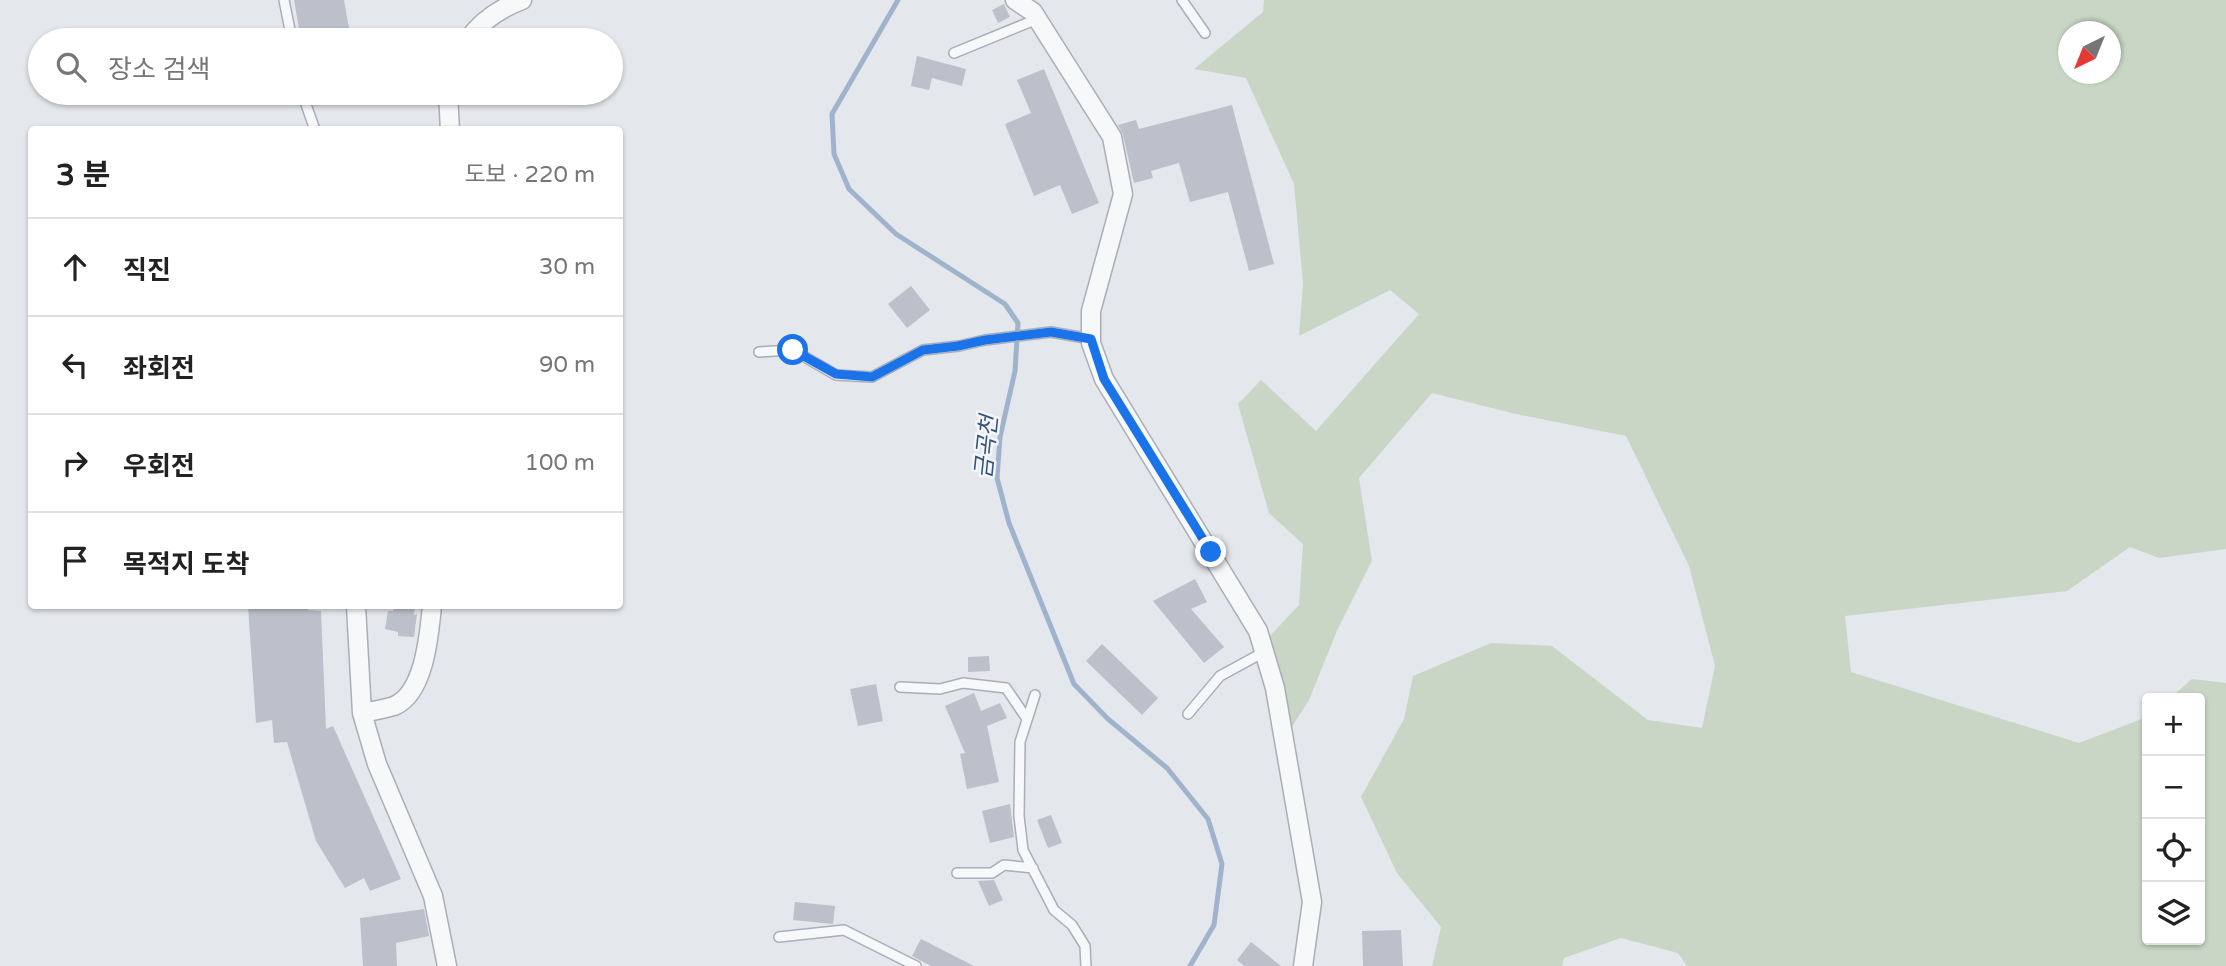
<!DOCTYPE html>
<html lang="ko">
<head>
<meta charset="utf-8">
<style>
  :root { --surface:#fff; --page:#f2f2f2; --text:#222; --muted:#767676; --line:#e0e0e0 }
  body { margin:0; font-family:"Varela Round","Noto Sans KR",sans-serif; background:var(--page); color:var(--text) }
  .controls { position:absolute; right:21px; bottom:21px; display:grid; overflow:hidden; border-radius:7px; box-shadow:0 2px 5px #0004 }
  .controls button { width:63px; height:63px; display:grid; place-items:center; padding:0; border:0; border-bottom:2px solid var(--line); background:var(--surface); color:var(--text); font:35px sans-serif }
  .compass { position:absolute; left:2058px; top:21px; width:63px; height:63px; border-radius:50%; background:var(--surface); box-shadow:0 2px 5px #0004; rotate:223deg }
  .stop { position:absolute; width:21px; height:21px; margin:-16px; border:5px solid #1a73e8; border-radius:50%; background:#fff }
  .stop.end { background:#1a73e8; border-color:#fff; box-shadow:0 2px 7px #0008 }
  .list { margin:0; padding:0; list-style:none }
  h2 { display:flex; justify-content:space-between; align-items:center; height:91px; margin:0; padding:0 28px; font-size:30px }
  h2 small { font-size:23px; font-weight:400; color:var(--muted) }
  .list li { display:grid; grid-template-columns:46px 1fr auto; gap:21px; align-items:center; box-sizing:border-box; height:98px; padding:0 28px; border-top:2px solid var(--line) }
  .list b { display:block; font-size:26px; white-space:nowrap }
  .list em { font-size:23px; font-style:normal; color:var(--muted) }
  .icon { flex:none; width:38px; height:38px; fill:none; stroke:currentColor; stroke-width:2; stroke-linecap:round; stroke-linejoin:round }
  .map { position:relative; flex:none; width:2226px; height:966px; overflow:hidden }
  .search { position:absolute; background:var(--surface); box-shadow:0 2px 5px #0004; left:28px; top:28px; width:595px; height:77px; display:flex; align-items:center; gap:18px; box-sizing:border-box; padding:0 24px; border-radius:38px; color:var(--muted); font-size:26px }
  .panel { position:absolute; background:var(--surface); box-shadow:0 2px 5px #0004; left:28px; top:126px; width:595px; height:483px; border-radius:7px }
  .map>svg:first-child { display:block }
  .green { fill:#c9d6c5; fill-rule:evenodd }
  .lines { fill:none; stroke-linecap:round; stroke-linejoin:round }
  .stream { stroke:#9fb4cc; stroke-width:5 }
  .building { fill:#bbc0ca }
  .service-casing { stroke:#a9aeb7; stroke-width:12 }
  .minor-casing { stroke:#a9aeb7; stroke-width:21 }
  .service { stroke:#f7f8fa; stroke-width:9 }
  .minor { stroke:#f7f8fa; stroke-width:18 }
  .route { stroke:#1a73e8; stroke-width:9 }
  .labels { text-anchor:middle; dominant-baseline:central; stroke-width:5; stroke-linejoin:round; paint-order:stroke }
  .water-label { font-size:23px; font-style:italic; fill:#34527a; stroke:#f4f6f9 }
</style>
</head>
<body>
<div class="map">
<svg width="2226" height="966" viewBox="0 0 2226 966">
  <rect width="100%" height="100%" fill="#e4e7ec"/>
  <path class="green" d="M 1264,0 L 2226,0 L 2226,549 L 2159,558 L 2130,547 L 2067,591 L 1845,616 L 1851,672 L 2079,743 L 2147,717 L 2147,940 L 2200,940 L 2200,698 L 2170,698 L 2192,679 L 2226,683 L 2226,966 L 1687,966 L 1678,953 L 1621,938 L 1564,958 L 1562,966 L 1432,966 L 1441,927 L 1397,873 L 1361,797 L 1404,719 L 1413,676 L 1491,643 L 1552,646 L 1648,720 L 1702,728 L 1715,666 L 1689,566 L 1626,436 L 1516,414 L 1432,393 L 1359,478 L 1372,561 L 1336,633 L 1309,700 L 1290,730 L 1267,639 L 1299,605 L 1303,544 L 1269,513 L 1238,404 L 1261,380 L 1316,431 L 1419,314 L 1390,290 L 1299,336 L 1303,283 L 1294,184 L 1246,78 L 1194,69 L 1263,12 ZM 2068,32 L 2110,32 L 2110,74 L 2068,74 Z"/>
  <g class="lines">
    <path class="stream" d="M 898,0 L 832,114 L 834,154 L 849,189 L 896,234 L 1005,304 L 1018,323 L 1015,371 L 1000,437 L 997,478 L 1009,523 L 1074,684 L 1108,719 L 1167,768 L 1208,819 L 1222,864 L 1214,925 L 1190,966"/>
  </g>
  <path class="building" d="M 294,0 L 344,0 L 351,40 L 301,40 Z
    M 1004,4 L 1010,17 L 998,23 L 992,10 Z
    M 917,56 L 966,69 L 962,86 L 932,78 L 929,90 L 911,86 Z
    M 1044,69 L 1099,203 L 1072,214 L 1060,185 L 1034,196 L 1005,124 L 1031,113 L 1017,80 Z
    M 1232,105 L 1274,264 L 1249,271 L 1228,192 L 1190,202 L 1179,163 L 1151,171 L 1153,178 L 1134,183 L 1123,135 L 1118,125 L 1136,120 L 1139,129 Z
    M 911,286 L 930,310 L 907,328 L 888,304 Z
    M 1195,579 L 1207,602 L 1191,609 L 1224,647 L 1204,663 L 1153,601 Z
    M 248,606 L 307,606 L 308,610 L 321,611 L 326,729 L 333,726 L 401,879 L 370,891 L 364,878 L 345,888 L 316,841 L 287,742 L 274,743 L 272,720 L 256,723 Z
    M 394,606 L 415,606 L 414,615 L 417,614 L 414,637 L 398,636 L 398,632 L 385,629 L 388,611 L 393,611 Z
    M 1102,644 L 1158,698 L 1142,715 L 1086,661 Z
    M 989,656 L 990,671 L 968,672 L 968,657 Z
    M 876,684 L 883,721 L 858,726 L 850,689 Z
    M 974,693 L 981,711 L 1000,703 L 1007,718 L 987,726 L 999,782 L 967,789 L 960,754 L 965,753 L 945,706 Z
    M 1010,804 L 1014,837 L 990,843 L 982,811 Z
    M 1051,815 L 1062,843 L 1048,848 L 1037,820 Z
    M 994,880 L 1003,900 L 989,906 L 978,881 Z
    M 795,902 L 835,906 L 833,924 L 793,920 Z
    M 424,909 L 429,936 L 396,943 L 397,966 L 363,966 L 360,918 Z
    M 1401,930 L 1403,966 L 1363,966 L 1362,931 Z
    M 921,939 L 974,966 L 931,966 L 912,956 Z
    M 1251,942 L 1281,966 L 1244,966 L 1237,960 Z"/>
  <g class="lines">
    <defs>
      <path id="service" d="M 284,0 L 292,40
        M 1182,0 L 1205,33
        M 954,53 L 1037,19
        M 302,93 L 315,130
        M 759,352 L 793,350 L 836,375 L 872,377 L 923,350 L 959,346 L 985,340 L 1051,332 L 1091,339
        M 900,687 L 940,689 L 963,683 L 1006,688 L 1027,719
        M 1035,695 L 1020,742 L 1019,816 L 1023,850 L 1054,910 L 1072,925 L 1085,946 L 1086,966
        M 1188,714 L 1220,676 L 1264,652
        M 957,873 L 992,873 L 1004,865 L 1033,868
        M 779,937 L 844,930 L 916,966"/>
      <path id="minor" d="M 1015,0 L 1033,12 L 1112,137 L 1123,194 L 1091,311 L 1091,343 L 1104,379 L 1258,631 L 1275,688 L 1312,902 L 1303,966
        M 468,40 C 481,21 501,8 522,0
        M 448,93 L 450,130
        M 356,606 L 362,713 L 377,764 L 433,896 L 447,966
        M 362,713 C 372,711 384,709 394,706 C 425,693 429,634 432,606"/>
    </defs>
    <use href="#service" class="service-casing"/>
    <use href="#minor" class="minor-casing"/>
    <use href="#service" class="service"/>
    <use href="#minor" class="minor"/>
  </g>
  <g class="lines">
    <path class="route" d="M 793,350 L 836,374 L 872,377 L 923,350 L 958,346 L 985,340 L 1051,332 L 1091,339 L 1104,379 L 1211,552"/>
  </g>
  <g class="labels">
    <g class="water-label">
      <text transform="translate(987 447) rotate(-84)">금곡천</text>
    </g>
  </g>
</svg>
<div class="controls">
<button>+</button>
<button>−</button>
<button><svg class="icon" aria-label="locate" viewBox="0 0 24 24"><circle cx="12" cy="12" r="6"/><path d="M12 2v4M12 18v4M2 12h4M18 12h4"/></svg></button>
<button><svg class="icon" aria-label="layers" viewBox="0 0 24 24"><path d="M12 4l9 5-9 5-9-5zM3 14l9 5 9-5"/></svg></button>
</div>
<svg class="compass" viewBox="-18 -18 36 36"><path d="M0-13l5 13h-10z" fill="#e53935"/><path d="M0 13l5-13h-10z" fill="#767676"/></svg>
<div class="stop" style="left:793px;top:350px"></div>
<div class="stop end" style="left:1211px;top:552px"></div>
<div class="search"><svg class="icon" aria-label="search" viewBox="0 0 24 24"><circle cx="10" cy="10" r="6"/><path d="M15 15l6 6"/></svg>장소 검색</div>
<section class="panel">
<h2>3 분<small>도보 · 220 m</small></h2>
<ul class="list">
<li><svg class="icon" aria-label="ahead" viewBox="0 0 24 24"><path d="M12 20V5M6 11l6-6 6 6"/></svg><div><b>직진</b></div><em>30 m</em></li>
<li><svg class="icon" aria-label="left" viewBox="0 0 24 24"><path d="M17 20v-9H6M10 6l-5 5 5 5"/></svg><div><b>좌회전</b></div><em>90 m</em></li>
<li><svg class="icon" aria-label="right" viewBox="0 0 24 24"><path d="M7 20v-9h11M14 6l5 5-5 5"/></svg><div><b>우회전</b></div><em>100 m</em></li>
<li><svg class="icon" aria-label="arrive" viewBox="0 0 24 24"><path d="M6 21V4h12l-3 4 3 4H6"/></svg><div><b>목적지 도착</b></div></li>
</ul>
</section>
</div>
</body>
</html>
